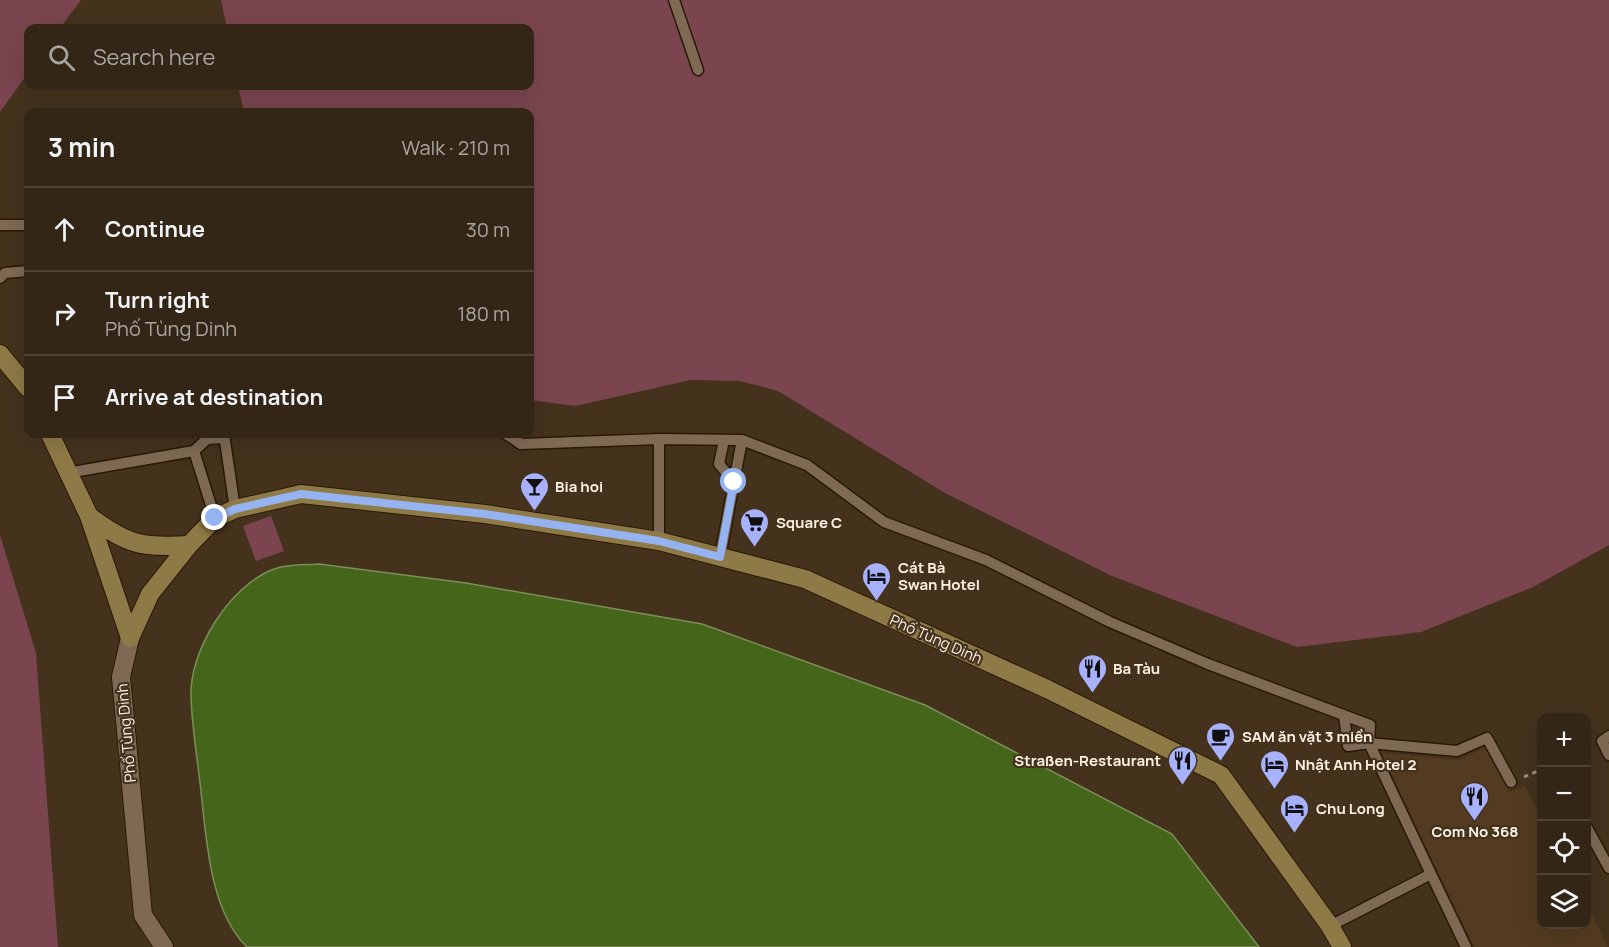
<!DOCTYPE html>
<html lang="en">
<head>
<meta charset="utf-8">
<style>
  :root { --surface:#332616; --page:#3b2e1f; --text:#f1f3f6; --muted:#a9a5a1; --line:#4e4335 }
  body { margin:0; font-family:Manrope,sans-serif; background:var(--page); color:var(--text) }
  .controls { position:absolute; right:18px; bottom:18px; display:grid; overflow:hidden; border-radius:12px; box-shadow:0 6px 24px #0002 }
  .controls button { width:54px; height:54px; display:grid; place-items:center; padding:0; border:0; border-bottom:2px solid var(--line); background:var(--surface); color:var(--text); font:30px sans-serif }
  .stop { position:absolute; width:18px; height:18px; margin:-14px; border:4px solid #95b2f1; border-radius:50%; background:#fff }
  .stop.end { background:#95b2f1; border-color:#fff; box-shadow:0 2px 6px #0008 }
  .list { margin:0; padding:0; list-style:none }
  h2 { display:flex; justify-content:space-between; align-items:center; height:78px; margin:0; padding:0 24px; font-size:26px }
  h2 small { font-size:20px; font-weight:400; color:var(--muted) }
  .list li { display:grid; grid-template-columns:39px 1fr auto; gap:18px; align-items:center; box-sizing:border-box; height:84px; padding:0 24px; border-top:2px solid var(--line) }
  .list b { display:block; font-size:22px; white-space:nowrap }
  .list p { margin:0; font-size:20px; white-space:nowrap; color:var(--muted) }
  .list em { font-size:20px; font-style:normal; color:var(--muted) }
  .icon { flex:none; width:33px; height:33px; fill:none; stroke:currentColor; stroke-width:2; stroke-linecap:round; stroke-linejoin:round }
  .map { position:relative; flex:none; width:1609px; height:947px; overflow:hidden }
  .search { position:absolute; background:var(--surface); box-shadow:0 6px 24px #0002; left:24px; top:24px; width:510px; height:66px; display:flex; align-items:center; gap:15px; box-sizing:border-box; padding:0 21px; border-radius:12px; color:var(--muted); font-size:22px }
  .panel { position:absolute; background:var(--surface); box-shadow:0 6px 24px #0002; left:24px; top:108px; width:510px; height:330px; border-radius:12px }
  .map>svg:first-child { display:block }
  .built { fill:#523b20 }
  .green { fill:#7a454e }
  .water { fill:#45651b; stroke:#7c8f58; stroke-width:1.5 }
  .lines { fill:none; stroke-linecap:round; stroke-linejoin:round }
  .service-casing { stroke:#2a1905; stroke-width:13 }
  .tertiary-casing { stroke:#2a1905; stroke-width:20 }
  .secondary-casing { stroke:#2a1905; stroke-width:20 }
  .path { stroke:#9e8f7e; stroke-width:3; stroke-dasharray:4.5 4.5; stroke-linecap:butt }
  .service { stroke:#7e6a54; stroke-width:10 }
  .tertiary { stroke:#7e6a54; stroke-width:18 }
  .secondary { stroke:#8e7a46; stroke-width:18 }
  .route { stroke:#95b2f1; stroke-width:8 }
  .labels { text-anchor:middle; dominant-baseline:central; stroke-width:4.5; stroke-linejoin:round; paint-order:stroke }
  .poi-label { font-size:15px; font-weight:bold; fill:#fef2e5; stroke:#44321d; text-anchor:start }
  .street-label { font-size:15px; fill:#fef2e5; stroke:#44321d }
</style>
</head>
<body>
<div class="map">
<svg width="1609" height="947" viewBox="0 0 1609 947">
  <rect width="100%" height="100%" fill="#44321d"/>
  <path class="built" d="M 1485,747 L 1509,792 L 1525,786 L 1541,818 L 1542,924 L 1586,924 L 1587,905 L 1608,947 L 1474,947 L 1381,753 L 1460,760 Z"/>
  <path class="green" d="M 0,0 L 81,0 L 60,28 L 28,28 L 28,73 L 0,112 Z
    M 221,0 L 1609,0 L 1609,545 L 1533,587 L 1421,632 L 1297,647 L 1112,576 L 945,493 L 778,391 L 740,381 L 691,380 L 575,406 L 530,400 L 530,112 L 244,112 L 238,86 L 530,86 L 530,28 L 227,28 Z
    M 271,516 L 284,551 L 256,561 L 243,526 Z
    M 0,535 L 36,653 L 58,947 L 0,947 Z"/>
  <path class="water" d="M 319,564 L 466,583 L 702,624 L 925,705 L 1172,834 L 1259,947 L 247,947 C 212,913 207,848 202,801 C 199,767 192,731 191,697 C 189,651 230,585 274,569 C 287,564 305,565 319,564 Z"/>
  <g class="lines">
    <defs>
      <path id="service" d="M 674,0 L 698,70
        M 0,225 L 28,225
        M 0,278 L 5,273 L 28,271
        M 224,434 L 235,509
        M 506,434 L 521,444 L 659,439 L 742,440 L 720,557
        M 659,439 L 659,541
        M 724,440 L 719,464 L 734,482
        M 742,440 L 807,465 L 884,522 L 986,560 L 1110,622 L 1208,664 L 1370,725 L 1369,743 L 1457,751 L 1487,738 L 1511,782
        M 194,451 L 207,439 L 224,438
        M 67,473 L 194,451 L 215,518
        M 1609,736 L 1602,741 L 1609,755
        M 1586,826 L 1609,868
        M 1431,874 L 1466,947
        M 1330,926 L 1431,874 L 1369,743 L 1348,746 L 1344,715"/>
      <path id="tertiary" d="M 130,638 L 121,677 L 143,915 L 164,947"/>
      <path id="secondary" d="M 0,354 L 28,388
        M 50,434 L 89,516 L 130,638
        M 89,516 C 127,545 142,548 189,545
        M 130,638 L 150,594 L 189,545 L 215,518 L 235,509 L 301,494 L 485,514 L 659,541 L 805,579 L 1047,689 L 1221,775 L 1330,926 L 1342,947"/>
    </defs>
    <use href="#service" class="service-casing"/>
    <use href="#tertiary" class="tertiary-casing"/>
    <use href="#secondary" class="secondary-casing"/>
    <path class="path" d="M 1524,777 L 1542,769"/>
    <use href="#service" class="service"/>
    <use href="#tertiary" class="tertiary"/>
    <use href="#secondary" class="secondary"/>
  </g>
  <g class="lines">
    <path class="route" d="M 215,518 L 235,509 L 301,494 L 485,514 L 659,541 L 720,557 L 734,482"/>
  </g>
  <defs>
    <symbol id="bar-pin" viewBox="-11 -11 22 30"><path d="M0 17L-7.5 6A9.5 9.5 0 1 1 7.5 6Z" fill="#a7b1fc" stroke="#44321d"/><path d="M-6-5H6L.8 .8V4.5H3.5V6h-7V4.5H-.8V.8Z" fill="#111"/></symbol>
    <symbol id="supermarket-pin" viewBox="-11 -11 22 30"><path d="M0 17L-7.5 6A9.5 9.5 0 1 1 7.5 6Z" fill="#a7b1fc" stroke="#44321d"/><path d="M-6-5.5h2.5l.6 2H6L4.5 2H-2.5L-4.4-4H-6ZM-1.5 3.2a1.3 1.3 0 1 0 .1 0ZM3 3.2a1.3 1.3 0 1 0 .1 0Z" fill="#111"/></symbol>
    <symbol id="hotel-pin" viewBox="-11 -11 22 30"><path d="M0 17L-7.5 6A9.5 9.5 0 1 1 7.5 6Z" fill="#a7b1fc" stroke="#44321d"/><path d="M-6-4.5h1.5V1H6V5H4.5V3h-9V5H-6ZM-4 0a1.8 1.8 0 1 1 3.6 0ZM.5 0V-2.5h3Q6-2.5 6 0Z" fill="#111"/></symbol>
    <symbol id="restaurant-pin" viewBox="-11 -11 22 30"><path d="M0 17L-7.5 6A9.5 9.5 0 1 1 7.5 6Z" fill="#a7b1fc" stroke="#44321d"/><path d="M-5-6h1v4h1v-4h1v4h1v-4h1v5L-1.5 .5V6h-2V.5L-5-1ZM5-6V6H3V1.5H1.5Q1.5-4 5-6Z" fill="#111"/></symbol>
    <symbol id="cafe-pin" viewBox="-11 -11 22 30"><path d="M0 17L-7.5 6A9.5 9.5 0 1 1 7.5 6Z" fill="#a7b1fc" stroke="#44321d"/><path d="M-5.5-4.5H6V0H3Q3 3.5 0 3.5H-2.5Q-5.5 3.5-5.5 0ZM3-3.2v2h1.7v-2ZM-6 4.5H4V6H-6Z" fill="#111"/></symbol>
  </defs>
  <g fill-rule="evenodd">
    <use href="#bar-pin" x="518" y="470" width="33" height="45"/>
    <use href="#supermarket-pin" x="738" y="506" width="33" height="45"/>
    <use href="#hotel-pin" x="860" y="560" width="33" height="45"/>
    <use href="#restaurant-pin" x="1076" y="652" width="33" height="45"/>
    <use href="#cafe-pin" x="1204" y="720" width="33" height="45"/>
    <use href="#restaurant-pin" x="1166" y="744" width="33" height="45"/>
    <use href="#hotel-pin" x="1258" y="748" width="33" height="45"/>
    <use href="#restaurant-pin" x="1458" y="780" width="33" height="45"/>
    <use href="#hotel-pin" x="1278" y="792" width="33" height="45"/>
  </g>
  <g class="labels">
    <g class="poi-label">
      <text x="555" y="486">Bia hoi</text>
      <text x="776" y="522">Square C</text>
      <text x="898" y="567">Cát Bà<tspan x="898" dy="17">Swan Hotel</tspan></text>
      <text x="1113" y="668">Ba Tàu</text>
      <text x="1242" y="736">SAM ăn vặt 3 miền</text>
      <text x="1161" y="760" text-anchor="end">Straßen-Restaurant</text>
      <text x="1295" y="764">Nhật Anh Hotel 2</text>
      <text x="1316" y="808">Chu Long</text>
      <text x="1475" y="831" text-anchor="middle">Com No 368</text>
    </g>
    <g class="street-label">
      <text transform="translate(936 639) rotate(24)">Phố Tùng Dinh</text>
      <text transform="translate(126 733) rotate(-95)">Phố Tùng Dinh</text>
    </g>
  </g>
</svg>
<div class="controls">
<button>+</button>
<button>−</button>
<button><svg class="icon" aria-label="locate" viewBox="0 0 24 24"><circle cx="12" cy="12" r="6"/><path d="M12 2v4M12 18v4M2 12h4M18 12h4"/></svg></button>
<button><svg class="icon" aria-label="layers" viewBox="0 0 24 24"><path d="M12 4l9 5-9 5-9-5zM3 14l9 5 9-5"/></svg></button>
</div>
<div class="stop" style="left:734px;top:482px"></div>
<div class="stop end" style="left:215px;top:518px"></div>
<div class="search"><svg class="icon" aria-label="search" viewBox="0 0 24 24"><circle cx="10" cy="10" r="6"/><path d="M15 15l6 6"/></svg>Search here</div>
<section class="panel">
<h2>3 min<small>Walk · 210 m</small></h2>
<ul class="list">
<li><svg class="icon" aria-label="ahead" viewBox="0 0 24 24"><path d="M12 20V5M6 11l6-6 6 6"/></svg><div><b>Continue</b></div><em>30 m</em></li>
<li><svg class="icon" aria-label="right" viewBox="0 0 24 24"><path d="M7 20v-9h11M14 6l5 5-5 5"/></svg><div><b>Turn right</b><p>Phố Tùng Dinh</p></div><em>180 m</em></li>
<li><svg class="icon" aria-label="arrive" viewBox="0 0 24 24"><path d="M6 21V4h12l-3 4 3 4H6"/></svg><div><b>Arrive at destination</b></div></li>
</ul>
</section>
</div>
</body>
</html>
